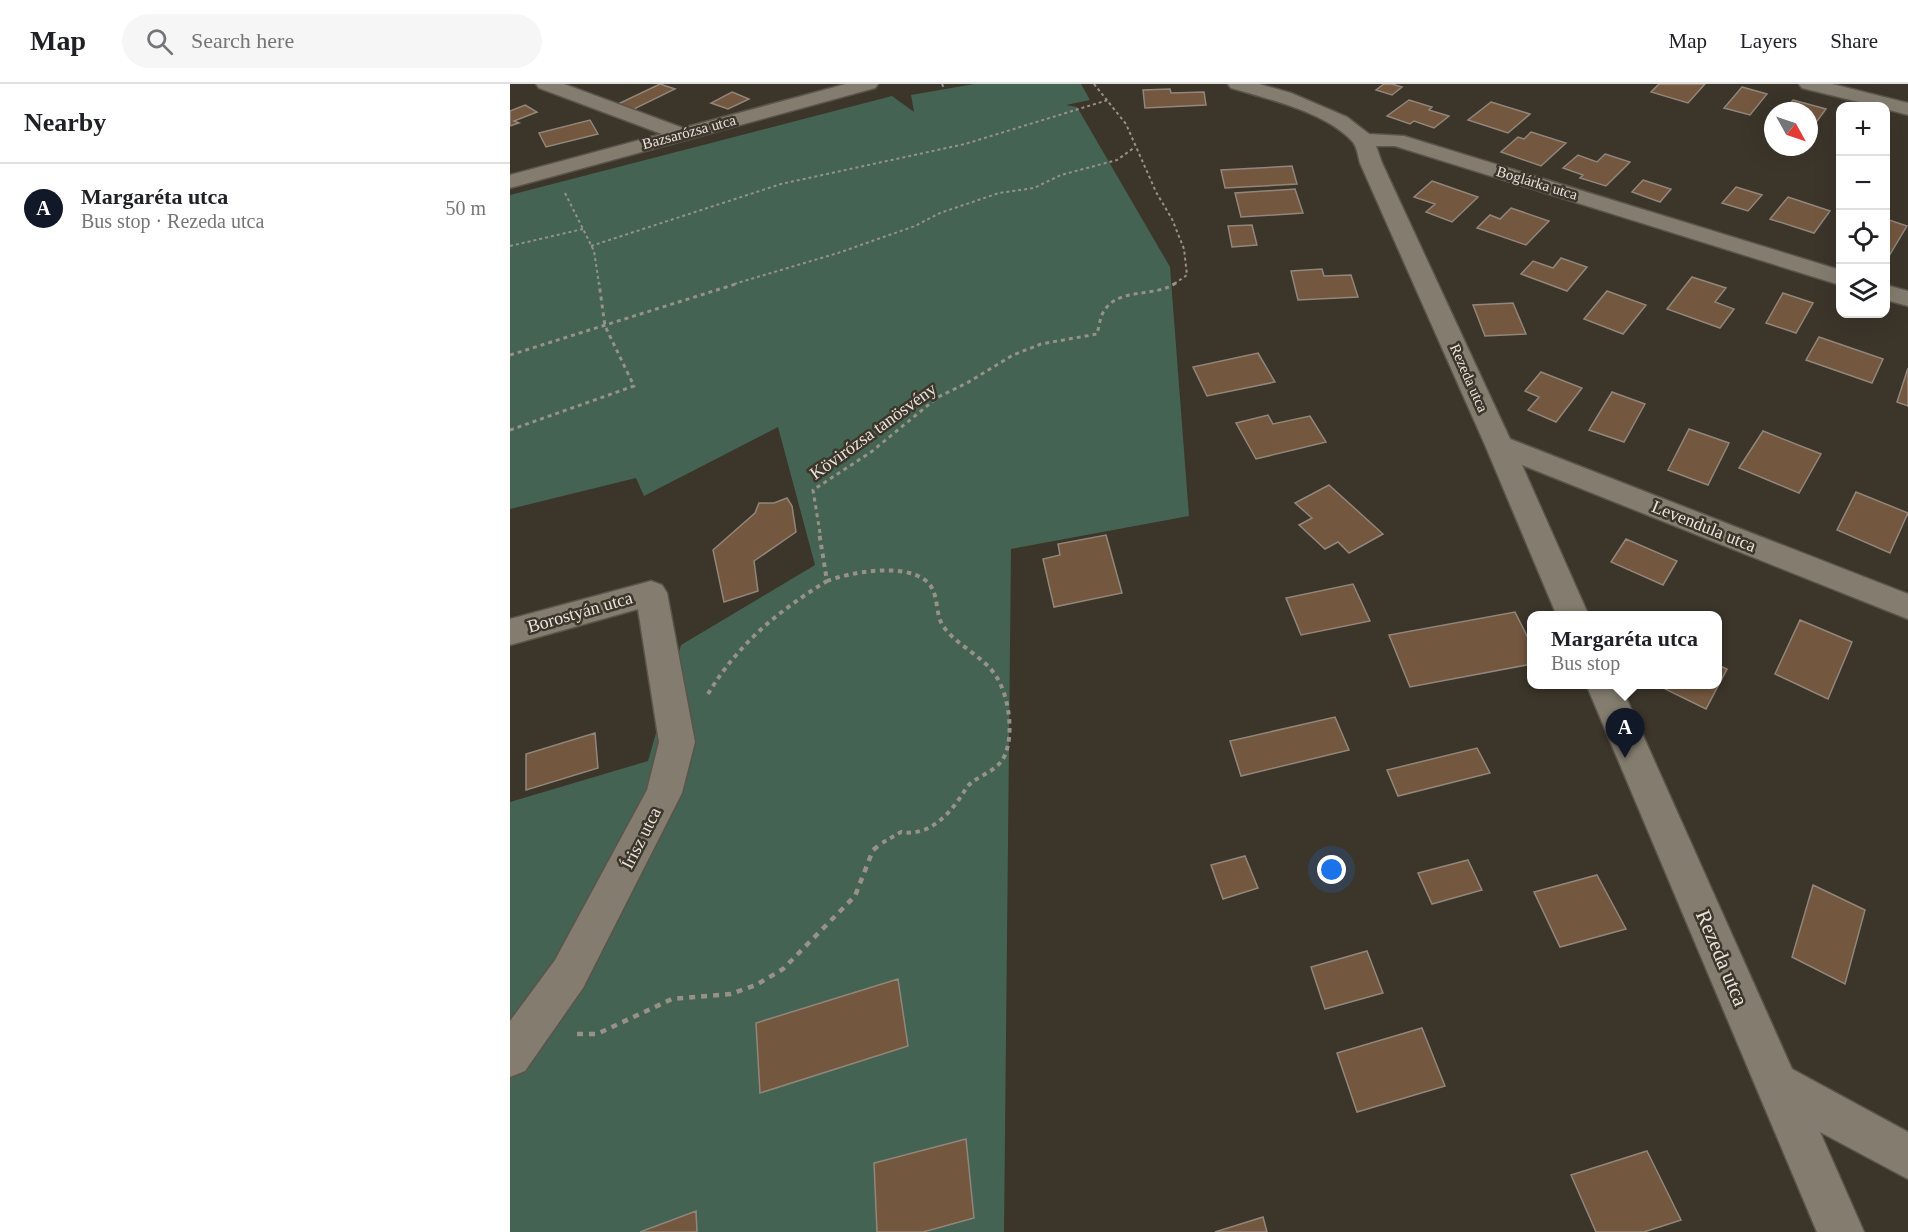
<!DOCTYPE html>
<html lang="en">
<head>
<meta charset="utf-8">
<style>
  :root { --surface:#fff; --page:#f6f6f6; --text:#202124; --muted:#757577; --line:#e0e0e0; --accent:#111827 }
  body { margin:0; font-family:Georgia,serif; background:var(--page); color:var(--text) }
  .controls { position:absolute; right:18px; top:18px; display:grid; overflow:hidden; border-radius:12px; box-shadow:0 6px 24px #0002 }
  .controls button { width:54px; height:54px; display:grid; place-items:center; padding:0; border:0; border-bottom:2px solid var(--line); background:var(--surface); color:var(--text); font:30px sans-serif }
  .compass { position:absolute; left:1254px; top:18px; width:54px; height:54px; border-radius:50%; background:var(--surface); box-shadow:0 6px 24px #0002; rotate:130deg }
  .you { position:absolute; left:822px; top:786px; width:21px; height:21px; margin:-15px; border:4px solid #fff; border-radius:50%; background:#1a73e8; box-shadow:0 0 0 9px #1a73e833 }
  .badge { display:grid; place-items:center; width:39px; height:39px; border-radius:50%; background:var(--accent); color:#fff; font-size:20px; font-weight:700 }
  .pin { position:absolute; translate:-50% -50px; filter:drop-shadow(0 2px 3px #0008) }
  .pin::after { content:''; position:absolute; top:32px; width:21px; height:18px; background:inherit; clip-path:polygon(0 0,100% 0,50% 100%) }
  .popup { position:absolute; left:1017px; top:527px; width:195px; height:78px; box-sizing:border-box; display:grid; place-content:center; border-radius:12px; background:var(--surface); filter:drop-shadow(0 2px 4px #0005); font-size:20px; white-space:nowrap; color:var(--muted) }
  .popup b { font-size:22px; color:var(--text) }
  .popup::after { content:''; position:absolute; left:50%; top:100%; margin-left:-12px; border:12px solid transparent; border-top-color:var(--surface) }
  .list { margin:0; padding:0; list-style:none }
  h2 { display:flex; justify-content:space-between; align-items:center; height:78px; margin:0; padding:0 24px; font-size:26px }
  h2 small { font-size:20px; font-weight:400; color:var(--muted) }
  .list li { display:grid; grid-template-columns:39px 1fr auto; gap:18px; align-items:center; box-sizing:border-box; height:90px; padding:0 24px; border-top:2px solid var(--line) }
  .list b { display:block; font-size:22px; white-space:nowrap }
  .list p { margin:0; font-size:20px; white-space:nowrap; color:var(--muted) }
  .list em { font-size:20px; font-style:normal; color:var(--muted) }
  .icon { flex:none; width:33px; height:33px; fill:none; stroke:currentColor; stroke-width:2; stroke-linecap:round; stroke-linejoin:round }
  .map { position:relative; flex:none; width:1398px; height:1148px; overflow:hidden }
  header { display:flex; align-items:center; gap:36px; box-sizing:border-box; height:84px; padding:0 30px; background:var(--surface); border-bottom:2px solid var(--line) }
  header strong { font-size:28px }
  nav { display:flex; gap:33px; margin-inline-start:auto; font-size:21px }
  .search { width:420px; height:54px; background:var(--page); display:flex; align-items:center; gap:15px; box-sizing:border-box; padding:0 21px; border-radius:33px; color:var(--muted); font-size:22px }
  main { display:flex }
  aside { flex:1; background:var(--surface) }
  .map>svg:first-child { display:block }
  .green { fill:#446353 }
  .building { fill:#74573f; stroke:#92867b; stroke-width:1.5 }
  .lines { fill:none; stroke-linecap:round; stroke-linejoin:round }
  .minor-casing { stroke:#5a544b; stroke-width:3 }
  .path-far3 { stroke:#979188; stroke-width:2; stroke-dasharray:3 3; stroke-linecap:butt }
  .path-far2 { stroke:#979188; stroke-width:3; stroke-dasharray:4 4; stroke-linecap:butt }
  .path-far1 { stroke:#979188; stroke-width:4; stroke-dasharray:4.5 4.5; stroke-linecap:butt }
  .path { stroke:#979188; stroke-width:4.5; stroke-dasharray:6 6; stroke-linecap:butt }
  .minor { fill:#847d6f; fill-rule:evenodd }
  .labels { text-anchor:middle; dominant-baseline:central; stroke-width:5; stroke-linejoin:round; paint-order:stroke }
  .far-street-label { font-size:15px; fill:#e8e3dc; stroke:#3c352a }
  .street-label { font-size:18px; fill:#e8e3dc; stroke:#3c352a }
  .near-street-label { font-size:21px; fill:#e8e3dc; stroke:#3c352a }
</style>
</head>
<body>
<header>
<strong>Map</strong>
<div class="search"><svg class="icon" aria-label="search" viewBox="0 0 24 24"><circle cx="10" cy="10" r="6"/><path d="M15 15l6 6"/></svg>Search here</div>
<nav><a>Map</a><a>Layers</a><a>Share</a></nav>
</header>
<main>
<aside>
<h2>Nearby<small></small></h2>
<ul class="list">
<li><span class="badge">A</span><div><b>Margaréta utca</b><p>Bus stop · Rezeda utca</p></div><em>50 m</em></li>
</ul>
</aside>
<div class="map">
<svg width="1398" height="1148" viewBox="0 0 1398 1148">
  <rect width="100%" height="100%" fill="#3c352a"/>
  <path class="green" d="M 464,0 L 571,0 L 580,16 L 556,21 L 567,23 L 660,183 L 679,432 L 501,465 L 494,1148 L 0,1148 L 0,718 L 138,677 L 171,561 L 305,481 L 268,343 L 134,412 L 126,394 L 0,425 L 0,111 L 382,12 L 404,28 L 401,11 Z"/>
  <path class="building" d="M 150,0 L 165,5 L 122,26 L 108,20 Z
    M 874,0 L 882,0 L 892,3 L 882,11 L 866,6 Z
    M 1149,0 L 1195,0 L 1178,19 L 1141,8 Z
    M 1232,3 L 1257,10 L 1240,31 L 1214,24 Z
    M 660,5 L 661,9 L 694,8 L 696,21 L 635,24 L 633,6 Z
    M 222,8 L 239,15 L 218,25 L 201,19 Z
    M 899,16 L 922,23 L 919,26 L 939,32 L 924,44 L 904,37 L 900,40 L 877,32 Z
    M 1283,16 L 1316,25 L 1299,48 L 1299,27 L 1274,27 Z
    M 981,18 L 1020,30 L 998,49 L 958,36 Z
    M 15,21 L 27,28 L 4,37 L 9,39 L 0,42 L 0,27 Z
    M 80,36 L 88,50 L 36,63 L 29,49 Z
    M 1021,48 L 1056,59 L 1031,82 L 991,68 L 1008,53 L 1014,55 Z
    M 1095,70 L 1120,78 L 1096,102 L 1070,94 L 1073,91 L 1053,84 L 1068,71 L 1087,78 Z
    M 782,82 L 787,100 L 715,104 L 711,86 Z
    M 1133,96 L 1161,105 L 1150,118 L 1122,108 Z
    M 922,97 L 968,113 L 942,138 L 916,128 L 925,120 L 904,113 Z
    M 1226,103 L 1252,111 L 1238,127 L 1212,119 Z
    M 785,105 L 793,129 L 731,133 L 725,109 Z
    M 1278,113 L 1320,127 L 1304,149 L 1260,135 Z
    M 1001,124 L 1039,137 L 1016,161 L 967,144 L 980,131 L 990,135 Z
    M 1376,135 L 1397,142 L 1376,177 Z
    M 742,141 L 747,161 L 722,163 L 718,142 Z
    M 1051,174 L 1077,183 L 1057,207 L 1011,190 L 1023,177 L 1043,184 Z
    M 812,185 L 814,192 L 841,191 L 848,213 L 788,216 L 781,187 Z
    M 1182,193 L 1216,204 L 1205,218 L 1224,225 L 1210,244 L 1157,225 Z
    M 1097,207 L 1136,221 L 1113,250 L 1074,235 Z
    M 1273,209 L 1303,219 L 1286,249 L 1256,239 Z
    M 1003,219 L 1016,250 L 975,252 L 963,221 Z
    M 1309,253 L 1373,275 L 1362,299 L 1296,276 Z
    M 748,269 L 765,298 L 697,312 L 683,283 Z
    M 1398,284 L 1398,322 L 1387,318 Z
    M 1031,288 L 1072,304 L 1046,338 L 1018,326 L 1029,313 L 1015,307 Z
    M 1102,308 L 1135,320 L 1114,358 L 1079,346 Z
    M 758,331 L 763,340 L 800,332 L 816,358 L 746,375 L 726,339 Z
    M 1179,345 L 1219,359 L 1198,401 L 1158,386 Z
    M 1253,347 L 1311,370 L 1289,409 L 1229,384 Z
    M 819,401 L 873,450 L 839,469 L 828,458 L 815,465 L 789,441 L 802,434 L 785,419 Z
    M 1346,408 L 1398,429 L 1380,469 L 1327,446 Z
    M 277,414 L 282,422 L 286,448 L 244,477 L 248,507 L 214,518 L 203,466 L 245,429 L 249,419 L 264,419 Z
    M 596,451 L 612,509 L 544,523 L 533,475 L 550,471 L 548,460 Z
    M 1116,455 L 1167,477 L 1153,501 L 1101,478 Z
    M 843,500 L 860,537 L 791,551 L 776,514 Z
    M 1005,528 L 1022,562 L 1022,580 L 900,603 L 879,551 Z
    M 1290,536 L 1342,558 L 1318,615 L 1265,590 Z
    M 1208,581 L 1217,585 L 1196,625 L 1153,604 L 1155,600 L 1208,600 Z
    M 825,633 L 839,666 L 731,692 L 720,657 Z
    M 85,649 L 88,684 L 16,706 L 16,670 Z
    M 967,664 L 980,689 L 888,712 L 877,686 Z
    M 735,772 L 748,804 L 713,815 L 701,781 Z
    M 958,776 L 972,806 L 922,820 L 908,789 Z
    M 1087,791 L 1116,845 L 1050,863 L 1024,808 Z
    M 1303,801 L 1355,826 L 1335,900 L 1282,873 Z
    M 857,867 L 873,909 L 815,925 L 801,883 Z
    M 388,895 L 398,962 L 250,1009 L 246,939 Z
    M 912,944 L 935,1002 L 847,1028 L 827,969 Z
    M 456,1055 L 464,1134 L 413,1148 L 367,1148 L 364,1079 Z
    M 1137,1067 L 1171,1136 L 1134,1148 L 1086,1148 L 1061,1091 Z
    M 186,1127 L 187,1148 L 130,1148 Z
    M 753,1133 L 757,1148 L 705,1148 Z"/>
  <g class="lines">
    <defs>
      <path id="minor" d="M 26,0 L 54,0 L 173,44 L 336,0 L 368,0 L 365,4 L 0,104 L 0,91 L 152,50 L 29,4 Z
        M 718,0 L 749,0 L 781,9 L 837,33 L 859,50 L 894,52 L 1330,186 L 1330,201 L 885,62 L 866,62 L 872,79 L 1000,355 L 1398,510 L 1398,535 L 1012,381 L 1079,532 L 1047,532 L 975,361 L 850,79 C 848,72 847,62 842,57 C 815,28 758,15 721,4 Z
        M 1289,0 L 1322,0 L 1398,19 L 1398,31 L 1376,25 L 1376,22 L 1365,22 L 1292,4 Z
        M 1376,201 L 1398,207 L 1398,222 L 1376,216 Z
        M 141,497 L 152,501 L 157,509 L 185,658 L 172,709 L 73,904 L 15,987 L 0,993 L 0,937 L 45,876 L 137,706 L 149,658 L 128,525 L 0,561 L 0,535 Z
        M 1076,600 L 1110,600 L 1282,985 L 1398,1048 L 1398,1095 L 1310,1048 L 1354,1148 L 1307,1148 Z"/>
    </defs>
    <use href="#minor" class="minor-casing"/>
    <path class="path-far3" d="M 432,0 L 434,4
      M 584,0 L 616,40 L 646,108 L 662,135 L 674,165 L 677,191 L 664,200
      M 55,109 L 84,167 L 89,200
      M 0,162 L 73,145
      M 81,162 L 271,100 L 455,60 L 598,16
      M 224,200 L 328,169 L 405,142 L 430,129 L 489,109 L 524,104 L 551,91 L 607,76 L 625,63"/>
    <path class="path-far2" d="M 0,271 L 229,199
      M 0,346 L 124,302 L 95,242 L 89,199
      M 310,449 L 303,406 L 361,368 L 428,313 L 457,299 L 503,271 L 531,260 L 587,250 C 589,243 590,233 594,227 C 608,203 644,214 666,199"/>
    <path class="path-far1" d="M 317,497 C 341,488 392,479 415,496 C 430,507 424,528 433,542 C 446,561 473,572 486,592 C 499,612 504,649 495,671 C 487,690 464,691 455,706 C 441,729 420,753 391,748 L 370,760
      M 198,610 C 228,560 268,527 317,497 L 309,448"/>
    <path class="path" d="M 67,950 L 87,950 L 162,915 L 221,910 L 246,901 L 273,885 L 345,812 L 363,766 L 372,759"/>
    <use href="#minor" class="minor"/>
  </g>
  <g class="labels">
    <g class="far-street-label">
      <text transform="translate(179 48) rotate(-15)">Bazsarózsa utca</text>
      <text transform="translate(1027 99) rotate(17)">Boglárka utca</text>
      <text transform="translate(959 294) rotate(66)">Rezeda utca</text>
    </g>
    <g class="street-label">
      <text transform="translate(363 347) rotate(-36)">Kövirózsa tanösvény</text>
      <text transform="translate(1194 442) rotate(22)">Levendula utca</text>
      <text transform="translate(70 528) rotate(-16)">Borostyán utca</text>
      <text transform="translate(131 754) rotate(-63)">Írisz utca</text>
    </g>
    <g class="near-street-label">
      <text transform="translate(1212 874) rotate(67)">Rezeda utca</text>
    </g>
  </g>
</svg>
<div class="controls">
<button>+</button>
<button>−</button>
<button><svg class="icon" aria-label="locate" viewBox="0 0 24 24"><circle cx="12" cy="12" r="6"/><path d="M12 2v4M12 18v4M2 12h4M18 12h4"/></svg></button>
<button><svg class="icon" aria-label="layers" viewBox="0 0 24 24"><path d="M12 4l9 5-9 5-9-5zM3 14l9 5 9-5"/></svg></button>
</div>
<svg class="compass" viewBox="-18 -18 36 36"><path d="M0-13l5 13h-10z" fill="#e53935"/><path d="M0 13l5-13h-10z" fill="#757577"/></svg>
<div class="you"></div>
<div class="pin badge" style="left:1115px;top:674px">A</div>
<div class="popup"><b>Margaréta utca</b>Bus stop</div>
</div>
</main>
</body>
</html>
